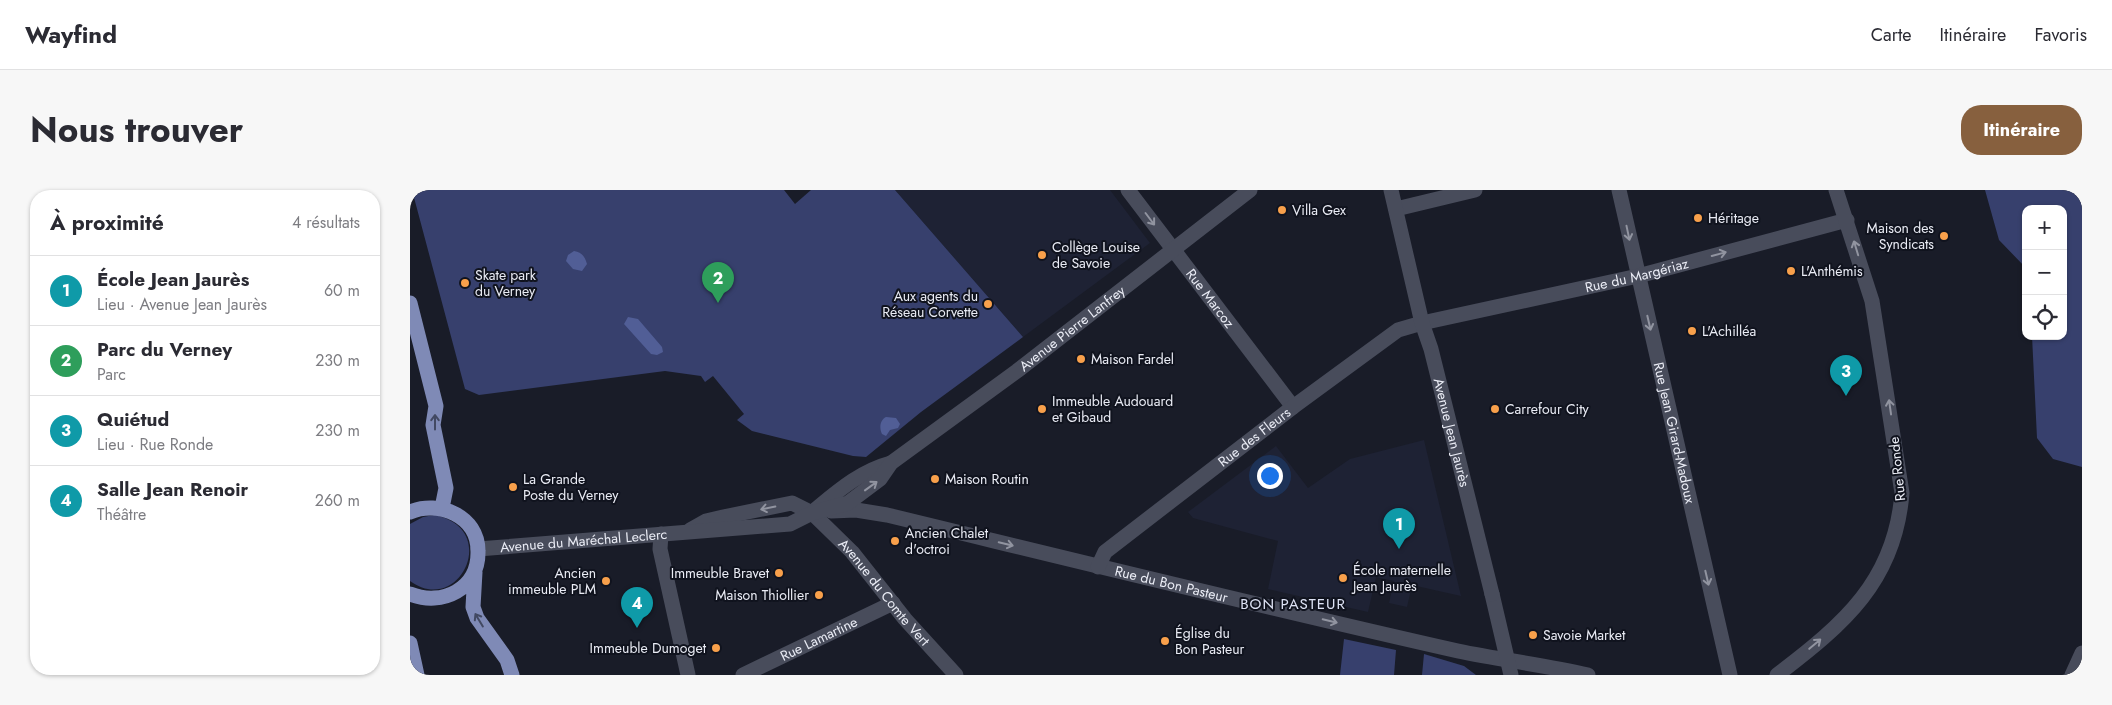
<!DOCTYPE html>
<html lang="fr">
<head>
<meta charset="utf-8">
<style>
  :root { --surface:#fff; --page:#f7f7f7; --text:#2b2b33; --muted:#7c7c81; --line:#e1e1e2; --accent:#87603e }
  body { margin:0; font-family:Jost,sans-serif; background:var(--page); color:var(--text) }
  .controls { position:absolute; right:15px; top:15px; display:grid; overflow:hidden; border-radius:10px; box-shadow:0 1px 4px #0004 }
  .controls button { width:45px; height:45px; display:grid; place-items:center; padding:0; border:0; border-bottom:1px solid var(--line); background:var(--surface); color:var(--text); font:25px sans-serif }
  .you { position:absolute; left:859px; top:285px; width:18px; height:18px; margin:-12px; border:4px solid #fff; border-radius:50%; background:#1a73e8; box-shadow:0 0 0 8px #1a73e833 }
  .badge { display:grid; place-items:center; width:32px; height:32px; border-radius:50%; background:var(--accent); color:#fff; font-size:16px; font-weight:700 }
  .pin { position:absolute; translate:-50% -41px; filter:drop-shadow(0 1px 2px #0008) }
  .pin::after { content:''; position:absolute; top:26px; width:18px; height:15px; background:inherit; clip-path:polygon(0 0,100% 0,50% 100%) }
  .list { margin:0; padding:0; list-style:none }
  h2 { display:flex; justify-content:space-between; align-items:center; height:65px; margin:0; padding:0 20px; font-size:21px }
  h2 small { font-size:16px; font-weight:400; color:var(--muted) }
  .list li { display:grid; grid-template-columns:32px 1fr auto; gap:15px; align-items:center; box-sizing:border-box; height:70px; padding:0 20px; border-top:1px solid var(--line) }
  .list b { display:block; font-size:19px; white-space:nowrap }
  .list p { margin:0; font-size:16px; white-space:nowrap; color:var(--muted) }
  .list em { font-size:16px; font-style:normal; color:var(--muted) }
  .icon { flex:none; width:28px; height:28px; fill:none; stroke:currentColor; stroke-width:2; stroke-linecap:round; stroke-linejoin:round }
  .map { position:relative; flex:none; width:1672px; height:485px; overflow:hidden; border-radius:20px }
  header { display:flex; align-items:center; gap:30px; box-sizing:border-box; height:70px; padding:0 25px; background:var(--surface); border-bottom:1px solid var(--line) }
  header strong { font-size:24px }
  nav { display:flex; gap:28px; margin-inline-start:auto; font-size:18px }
  .intro { display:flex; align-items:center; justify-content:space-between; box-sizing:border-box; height:120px; padding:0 30px }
  h1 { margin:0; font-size:35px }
  .button { padding:12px 22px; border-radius:20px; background:var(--accent); color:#fff; font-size:18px; font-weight:700 }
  main { display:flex; gap:30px; padding:0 30px }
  aside { flex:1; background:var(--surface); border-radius:20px; box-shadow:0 1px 4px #0004 }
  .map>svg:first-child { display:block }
  .built { fill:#1e2234 }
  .green { fill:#37406d }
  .water { fill:#515e96 }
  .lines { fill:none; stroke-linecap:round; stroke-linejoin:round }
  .street { stroke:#484c5b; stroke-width:15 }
  .secondary { stroke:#484c5b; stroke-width:15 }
  .primary { stroke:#7f8ab6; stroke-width:15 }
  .oneway { stroke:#9194a0 }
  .oneway2 { stroke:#424962 }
  .poi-dot { fill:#f8a04b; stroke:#10131e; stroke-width:2 }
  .labels { text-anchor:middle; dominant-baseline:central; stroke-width:4; stroke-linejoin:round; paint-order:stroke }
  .poi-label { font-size:14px; fill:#eaecf5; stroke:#10131e; text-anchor:start }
  .street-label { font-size:14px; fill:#eaecf5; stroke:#10131e }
  .neighbourhood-label { font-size:15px; letter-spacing:1px; fill:#dde2f4; stroke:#10131e }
</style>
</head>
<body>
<header>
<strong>Wayfind</strong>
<nav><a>Carte</a><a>Itinéraire</a><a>Favoris</a></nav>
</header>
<div class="intro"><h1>Nous trouver</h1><a class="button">Itinéraire</a></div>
<main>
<aside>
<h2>À proximité<small>4 résultats</small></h2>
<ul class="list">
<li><span class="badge" style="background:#0f9aa8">1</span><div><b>École Jean Jaurès</b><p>Lieu · Avenue Jean Jaurès</p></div><em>60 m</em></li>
<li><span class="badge" style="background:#2e9e5b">2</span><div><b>Parc du Verney</b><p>Parc</p></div><em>230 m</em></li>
<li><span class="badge" style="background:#0f9aa8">3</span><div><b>Quiétud</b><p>Lieu · Rue Ronde</p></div><em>230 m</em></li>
<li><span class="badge" style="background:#0f9aa8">4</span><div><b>Salle Jean Renoir</b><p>Théâtre</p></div><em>260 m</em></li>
</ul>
</aside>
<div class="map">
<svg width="1672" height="485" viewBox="0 0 1672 485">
  <rect width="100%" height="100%" fill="#191c28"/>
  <path class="built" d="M 485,0 L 700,0 L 740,53 L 613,147 Z
    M 1014,250 L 1051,406 L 1002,395 L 997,417 L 979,413 L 984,391 L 966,387 L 958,422 L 858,399 L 868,351 L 783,328 L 778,322 L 866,256 L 898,298 L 940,269 Z"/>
  <path class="green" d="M 2,0 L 374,0 L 385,14 L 401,0 L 485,0 L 613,147 L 511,222 L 456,267 L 443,266 L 342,241 L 327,230 L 334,224 L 303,186 L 295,192 L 291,186 L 255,181 L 69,205 L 55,199 Z
    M 1575,0 L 1672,0 L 1672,277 L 1643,269 L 1627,248 L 1622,146 L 1653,146 L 1653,19 L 1616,19 L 1616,78 L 1589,50 Z
    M 24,325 C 92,338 49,427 0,391 L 0,334 L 13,327 Z
    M 934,449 L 986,460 L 984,485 L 930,485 Z
    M 1014,464 L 1054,476 L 1066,485 L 1012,485 Z"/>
  <path class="water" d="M 164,61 C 172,62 175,67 177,74 L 172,81 L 163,79 L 156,71 L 158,65 Z
    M 218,127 L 228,129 L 252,157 L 253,162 L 247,165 L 241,164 L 214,134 Z
    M 476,227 L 486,228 L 490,234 L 488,238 L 480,240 L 476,246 L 472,244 C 469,238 470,230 476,227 Z"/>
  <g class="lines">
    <g class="street">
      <path id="s1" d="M 718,0 L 883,217"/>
      <path id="s2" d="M 1209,0 L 1320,485"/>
      <path d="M 986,19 L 1065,0"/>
      <path id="s3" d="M 421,321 L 446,320 L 477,325 C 667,371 857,418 1048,461 C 1091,470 1135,475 1178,485"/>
      <path id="s4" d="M 688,377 L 695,362 L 883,217 L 988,140 L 1012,133 L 1228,86 L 1437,30"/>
      <path d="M 1082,404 L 1101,485"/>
      <path id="s5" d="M 333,485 L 483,413"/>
      <path d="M 1367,485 C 1434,434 1485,391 1492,303 L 1462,111 L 1426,0"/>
      <path d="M 1662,485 L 1672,463"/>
    </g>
    <g class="secondary">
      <path id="s6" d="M 981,0 L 1012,133 L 1021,159 L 1082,404"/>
      <path d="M 406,319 C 429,300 451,281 481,273"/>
      <path id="s7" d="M 280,340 L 296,331 L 313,327 L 382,313 L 402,323 L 442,362 L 495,429 L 546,485"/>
      <path d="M 251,344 L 250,359 L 278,485"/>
      <path id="s8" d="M 68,359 L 380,334 L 402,323 L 438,313 L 470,289 L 481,273 L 607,181 L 840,0"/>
    </g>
    <path class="primary" d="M 0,113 L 26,216 L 23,235 L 36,298 L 32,318
      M 0,322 C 29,310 68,326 68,361 C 69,399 32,417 0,404
      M 65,382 L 63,417 L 67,428 L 97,470 L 102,485
      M 0,453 L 7,485"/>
  </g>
  <defs><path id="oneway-shaft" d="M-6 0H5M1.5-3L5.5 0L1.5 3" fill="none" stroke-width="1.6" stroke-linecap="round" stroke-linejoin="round" transform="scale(1.25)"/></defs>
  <g class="oneway">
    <use href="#oneway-shaft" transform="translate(740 29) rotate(53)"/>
    <use href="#oneway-shaft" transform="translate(1218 43) rotate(78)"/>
    <use href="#oneway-shaft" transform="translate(1446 58) rotate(-107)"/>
    <use href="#oneway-shaft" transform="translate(1309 64) rotate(-15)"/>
    <use href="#oneway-shaft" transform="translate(1239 133) rotate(77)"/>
    <use href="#oneway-shaft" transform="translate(1480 217) rotate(-98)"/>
    <use href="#oneway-shaft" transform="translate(461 296) rotate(-36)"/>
    <use href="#oneway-shaft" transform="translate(358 318) rotate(169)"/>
    <use href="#oneway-shaft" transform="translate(596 354) rotate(14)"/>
    <use href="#oneway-shaft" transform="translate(1297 388) rotate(77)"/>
    <use href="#oneway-shaft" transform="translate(920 431) rotate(13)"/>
    <use href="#oneway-shaft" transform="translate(1405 454) rotate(-40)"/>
  </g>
  <g class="oneway2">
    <use href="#oneway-shaft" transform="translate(25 232) rotate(-90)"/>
    <use href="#oneway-shaft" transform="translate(69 430) rotate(-121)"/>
  </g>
  <g class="poi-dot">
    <circle cx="872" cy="20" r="5"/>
    <circle cx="1288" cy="28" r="5"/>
    <circle cx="1534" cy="46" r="5"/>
    <circle cx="632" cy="65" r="5"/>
    <circle cx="1381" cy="81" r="5"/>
    <circle cx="55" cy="93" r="5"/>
    <circle cx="578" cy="114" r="5"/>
    <circle cx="1282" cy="141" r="5"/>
    <circle cx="671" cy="169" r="5"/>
    <circle cx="632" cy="219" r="5"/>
    <circle cx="1085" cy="219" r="5"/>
    <circle cx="525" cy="289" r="5"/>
    <circle cx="103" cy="297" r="5"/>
    <circle cx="485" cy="351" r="5"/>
    <circle cx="369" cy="383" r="5"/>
    <circle cx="933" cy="388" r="5"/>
    <circle cx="196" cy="391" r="5"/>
    <circle cx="409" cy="405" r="5"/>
    <circle cx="1123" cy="445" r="5"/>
    <circle cx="755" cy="451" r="5"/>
    <circle cx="306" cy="458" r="5"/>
  </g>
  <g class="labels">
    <g class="poi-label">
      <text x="882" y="20">Villa Gex</text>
      <text x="1298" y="28">Héritage</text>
      <text x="1524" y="38" text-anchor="end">Maison des<tspan x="1524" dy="16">Syndicats</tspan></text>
      <text x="642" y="57">Collège Louise<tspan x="642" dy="16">de Savoie</tspan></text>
      <text x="1391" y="81">L'Anthémis</text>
      <text x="65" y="85">Skate park<tspan x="65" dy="16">du Verney</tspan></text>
      <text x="568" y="106" text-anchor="end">Aux agents du<tspan x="568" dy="16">Réseau Corvette</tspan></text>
      <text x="1292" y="141">L'Achilléa</text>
      <text x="681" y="169">Maison Fardel</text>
      <text x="642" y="211">Immeuble Audouard<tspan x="642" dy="16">et Gibaud</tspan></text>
      <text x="1095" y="219">Carrefour City</text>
      <text x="113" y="289">La Grande<tspan x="113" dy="16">Poste du Verney</tspan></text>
      <text x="535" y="289">Maison Routin</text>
      <text x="495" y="343">Ancien Chalet<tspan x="495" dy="16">d'octroi</tspan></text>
      <text x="943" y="380">École maternelle<tspan x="943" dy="16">Jean Jaurès</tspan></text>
      <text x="186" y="383" text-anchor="end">Ancien<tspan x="186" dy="16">immeuble PLM</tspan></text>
      <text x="359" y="383" text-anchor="end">Immeuble Bravet</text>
      <text x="399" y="405" text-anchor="end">Maison Thiollier</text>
      <text x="765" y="443">Église du<tspan x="765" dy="16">Bon Pasteur</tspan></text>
      <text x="1133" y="445">Savoie Market</text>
      <text x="296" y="458" text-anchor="end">Immeuble Dumoget</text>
    </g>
    <g class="street-label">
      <text stroke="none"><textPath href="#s4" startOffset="629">Rue du Margériaz</textPath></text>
      <text stroke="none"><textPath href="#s1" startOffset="136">Rue Marcoz</textPath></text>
      <text stroke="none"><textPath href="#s8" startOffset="660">Avenue Pierre Lanfrey</textPath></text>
      <text stroke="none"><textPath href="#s6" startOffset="250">Avenue Jean Jaurès</textPath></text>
      <text stroke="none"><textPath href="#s2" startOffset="249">Rue Jean Girard-Madoux</textPath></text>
      <text stroke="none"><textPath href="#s4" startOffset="205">Rue des Fleurs</textPath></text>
      <text transform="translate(1487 279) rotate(-96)">Rue Ronde</text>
      <text stroke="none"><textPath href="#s8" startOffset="106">Avenue du Maréchal Leclerc</textPath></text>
      <text stroke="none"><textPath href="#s3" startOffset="349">Rue du Bon Pasteur</textPath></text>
      <text stroke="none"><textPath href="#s7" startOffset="236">Avenue du Comte Vert</textPath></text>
      <text stroke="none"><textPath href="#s5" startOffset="84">Rue Lamartine</textPath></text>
    </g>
    <g class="neighbourhood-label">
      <text x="883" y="414">BON PASTEUR</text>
    </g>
  </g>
</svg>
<div class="controls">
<button>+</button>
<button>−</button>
<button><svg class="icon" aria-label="locate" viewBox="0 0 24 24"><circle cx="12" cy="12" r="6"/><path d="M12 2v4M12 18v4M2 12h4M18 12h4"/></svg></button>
</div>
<div class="you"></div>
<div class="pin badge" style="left:989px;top:359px;background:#0f9aa8">1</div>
<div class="pin badge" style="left:308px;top:113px;background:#2e9e5b">2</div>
<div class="pin badge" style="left:1436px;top:206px;background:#0f9aa8">3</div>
<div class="pin badge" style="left:227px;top:438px;background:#0f9aa8">4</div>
</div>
</main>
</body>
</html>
